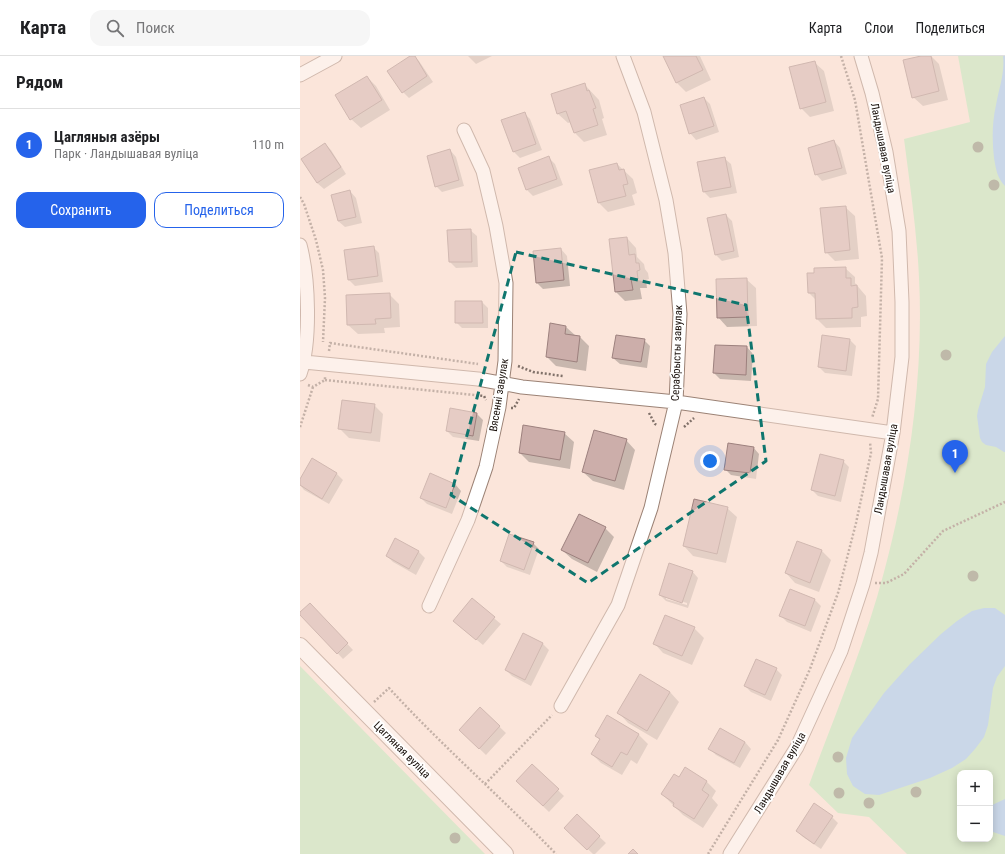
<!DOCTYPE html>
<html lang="ru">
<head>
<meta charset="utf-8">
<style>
  :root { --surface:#fff; --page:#f6f6f6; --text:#202124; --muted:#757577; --line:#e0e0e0; --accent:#2563eb }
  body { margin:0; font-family:"Roboto Condensed",sans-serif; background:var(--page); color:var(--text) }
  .controls { position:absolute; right:12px; bottom:12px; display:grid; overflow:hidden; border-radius:8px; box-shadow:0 2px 10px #0003 }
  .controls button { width:36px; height:36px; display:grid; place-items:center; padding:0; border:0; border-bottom:1px solid var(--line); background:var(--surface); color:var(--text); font:20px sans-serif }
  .you { position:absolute; left:410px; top:405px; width:14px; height:14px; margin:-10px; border:3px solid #fff; border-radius:50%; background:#1a73e8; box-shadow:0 0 0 6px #1a73e833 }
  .badge { display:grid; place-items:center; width:26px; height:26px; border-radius:50%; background:var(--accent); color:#fff; font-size:13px; font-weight:700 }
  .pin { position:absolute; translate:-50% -33px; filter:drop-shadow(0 1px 2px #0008) }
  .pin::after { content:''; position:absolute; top:21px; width:14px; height:12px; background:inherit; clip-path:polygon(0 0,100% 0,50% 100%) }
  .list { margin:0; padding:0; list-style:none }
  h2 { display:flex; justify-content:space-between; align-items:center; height:52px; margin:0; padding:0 16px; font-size:17px }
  h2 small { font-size:13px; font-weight:400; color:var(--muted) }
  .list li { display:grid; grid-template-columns:26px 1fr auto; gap:12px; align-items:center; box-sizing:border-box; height:72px; padding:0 16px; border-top:1px solid var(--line) }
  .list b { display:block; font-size:15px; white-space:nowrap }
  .list p { margin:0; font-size:13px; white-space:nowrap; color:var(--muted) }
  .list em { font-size:13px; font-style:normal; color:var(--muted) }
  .actions { display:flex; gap:8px; padding:12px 16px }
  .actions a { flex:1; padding:9px 0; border:1px solid var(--accent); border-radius:12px; text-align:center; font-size:14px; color:var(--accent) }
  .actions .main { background:var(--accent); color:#fff }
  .icon { flex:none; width:22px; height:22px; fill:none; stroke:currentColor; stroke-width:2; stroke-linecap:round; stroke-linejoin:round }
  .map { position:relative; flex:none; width:705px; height:798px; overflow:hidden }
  header { display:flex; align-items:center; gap:24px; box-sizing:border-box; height:56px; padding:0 20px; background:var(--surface); border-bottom:1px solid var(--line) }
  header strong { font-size:19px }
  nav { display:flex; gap:22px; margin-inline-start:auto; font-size:14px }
  .search { width:280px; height:36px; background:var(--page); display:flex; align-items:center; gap:10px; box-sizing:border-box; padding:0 14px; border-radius:12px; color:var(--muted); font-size:15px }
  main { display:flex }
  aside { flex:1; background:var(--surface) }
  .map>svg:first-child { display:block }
  .green { fill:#b4e9b8; fill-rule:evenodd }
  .water { fill:#8ec5f9 }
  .shadow { fill:#0003; fill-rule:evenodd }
  .building { fill:#ccaeaa; stroke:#9d817e }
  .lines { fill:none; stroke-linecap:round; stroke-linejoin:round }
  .minor-casing { stroke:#9b8275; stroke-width:15 }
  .tertiary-casing { stroke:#9b8275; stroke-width:18 }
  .path { stroke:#807169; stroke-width:2.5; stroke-dasharray:2 2; stroke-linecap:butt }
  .minor { stroke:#fff; stroke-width:13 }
  .tertiary { stroke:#fff; stroke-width:16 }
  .tree { fill:#77846d }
  .marked { fill:none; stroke:#0f766e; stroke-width:3; stroke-dasharray:8 5; stroke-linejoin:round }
  .labels { text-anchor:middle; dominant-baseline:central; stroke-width:4; stroke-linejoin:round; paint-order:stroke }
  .street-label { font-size:11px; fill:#19100b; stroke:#fff }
</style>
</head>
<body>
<header>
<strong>Карта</strong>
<div class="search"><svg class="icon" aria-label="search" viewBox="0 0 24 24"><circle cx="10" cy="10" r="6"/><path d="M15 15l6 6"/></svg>Поиск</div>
<nav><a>Карта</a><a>Слои</a><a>Поделиться</a></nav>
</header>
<main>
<aside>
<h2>Рядом<small></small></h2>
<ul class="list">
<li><span class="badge">1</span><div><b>Цагляныя азёры</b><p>Парк · Ландышавая вуліца</p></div><em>110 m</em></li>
</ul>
<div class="actions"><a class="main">Сохранить</a><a>Поделиться</a></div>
</aside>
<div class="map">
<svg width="705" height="798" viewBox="0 0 705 798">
  <rect width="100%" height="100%" fill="#fbe5da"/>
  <path class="green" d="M 658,0 L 705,0 L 705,798 L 607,798 L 569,761 L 538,757 L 509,729 C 535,658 565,589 584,516 C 609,422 624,319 619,222 C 617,176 610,130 604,83 L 670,66 ZM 660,717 L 690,717 L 690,783 L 660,783 Z
    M 0,610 L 185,798 L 0,798 Z"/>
  <path class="water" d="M 703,0 L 705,0 L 705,130 C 697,122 696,113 694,102 C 692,84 692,67 696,49 C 699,32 705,17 703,0 Z
    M 705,280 L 705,396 L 704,396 L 696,391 L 686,389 L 682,386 L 680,382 L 677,360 L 678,354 L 685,331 L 686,308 L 692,296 Z
    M 684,552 L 695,552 L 705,559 L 705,610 L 697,621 L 693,632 L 688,669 L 684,681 L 675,693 L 666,703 L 652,712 L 630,722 L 579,739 L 565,738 L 553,730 L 547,718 L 546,702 L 552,682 L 584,637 L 610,608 L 641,578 L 657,565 L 672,555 Z
    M 705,743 L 705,780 L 690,775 L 690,750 Z"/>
  <path class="shadow" d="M 111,0 L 114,0 L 119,5 L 133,26 L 109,42 L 103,36 Z
    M 168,0 L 192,0 L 176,8 Z
    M 364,0 L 400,0 L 411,24 L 386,36 L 377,27 Z
    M 625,0 L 631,0 L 639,8 L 648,44 L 623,50 L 613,41 Z
    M 514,6 L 524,15 L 534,55 L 510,61 L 501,52 Z
    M 67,21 L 76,30 L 90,54 L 61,72 L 51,63 Z
    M 284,28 L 299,44 L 304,62 L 302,63 L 307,79 L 284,86 L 275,77 L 271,66 L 268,67 L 258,58 L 252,39 Z
    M 404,42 L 410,48 L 419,76 L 396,84 L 390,77 Z
    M 224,57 L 230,63 L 242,94 L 220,102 L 214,96 L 202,65 Z
    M 534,85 L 540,92 L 547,118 L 522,125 L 516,118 Z
    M 25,88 L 31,94 L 46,118 L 24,133 L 17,127 L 2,103 Z
    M 150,94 L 156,101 L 164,130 L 142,136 L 136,130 Z
    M 249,102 L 255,108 L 263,129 L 233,140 L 227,134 L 219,112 Z
    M 424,102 L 431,108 L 437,137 L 410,142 L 404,136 Z
    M 317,108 L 333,123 L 337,137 L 332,139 L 335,149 L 308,156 L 299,147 L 290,115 Z
    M 50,135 L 56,142 L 62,167 L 45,171 L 38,165 Z
    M 545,151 L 555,160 L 559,203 L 535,205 L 526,196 Z
    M 426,159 L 432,165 L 439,201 L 422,205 L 416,199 Z
    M 170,174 L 177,180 L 178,211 L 156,212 L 150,206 Z
    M 327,182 L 336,192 L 337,201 L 344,208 L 345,213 L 348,217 L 349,223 L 346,224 L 347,232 L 340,232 L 342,243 L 325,245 L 316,236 Z
    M 73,191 L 79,197 L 83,226 L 55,230 L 49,224 L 45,195 Z
    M 261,193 L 267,200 L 270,230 L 243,233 L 237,227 L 234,196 Z
    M 545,212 L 555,221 L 555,227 L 566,240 L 567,260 L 561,261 L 561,271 L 526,272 L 517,263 L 516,244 L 509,237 L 515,218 Z
    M 446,223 L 456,232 L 457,270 L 427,271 L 418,261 Z
    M 89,238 L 99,248 L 100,271 L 84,272 L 85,277 L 58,278 L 48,269 Z
    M 182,246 L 188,252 L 188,272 L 162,272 L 156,266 Z
    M 266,271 L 276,280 L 280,281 L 289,290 L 286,315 L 256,310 L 247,301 Z
    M 344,284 L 350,290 L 347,312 L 320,308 L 313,302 Z
    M 550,284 L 556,290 L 552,320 L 525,317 L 519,311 Z
    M 447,291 L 453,298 L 451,325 L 420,323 L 414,317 Z
    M 74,349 L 83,358 L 80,386 L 49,382 L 39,372 Z
    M 177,358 L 183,364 L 179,385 L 153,381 L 147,375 Z
    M 264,377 L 274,386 L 270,413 L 229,406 L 220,397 Z
    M 326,384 L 335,394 L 324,434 L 293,425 L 283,416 Z
    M 453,391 L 459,398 L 456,423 L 431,419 L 425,413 Z
    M 13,403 L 37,418 L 43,424 L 29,448 L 4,434 L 0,429 L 0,425 Z
    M 543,405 L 549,411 L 541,446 L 518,440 L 512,434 Z
    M 130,419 L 155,428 L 161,435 L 152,458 L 127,448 L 121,442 Z
    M 427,452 L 437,461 L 426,507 L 393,500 L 384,490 Z
    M 305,472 L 314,481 L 297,516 L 272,503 L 262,494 Z
    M 96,484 L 119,496 L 125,502 L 116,519 L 93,506 L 87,500 Z
    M 497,486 L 522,495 L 531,504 L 519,536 L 495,527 L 486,517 Z
    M 233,487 L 239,493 L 230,519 L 207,511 L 201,505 Z
    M 392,515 L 398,522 L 388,552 L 366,545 L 360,539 ZM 366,541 L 387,547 L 387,549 L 366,543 Z
    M 490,534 L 515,544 L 521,550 L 511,576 L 487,566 L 481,560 Z
    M 172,544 L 201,568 L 183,589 L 161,571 Z
    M 10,548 L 53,594 L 43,603 L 0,558 Z
    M 394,572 L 404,582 L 392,609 L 363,597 L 354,587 Z
    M 224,578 L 243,588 L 249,594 L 231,630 L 212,620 L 206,614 Z
    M 476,613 L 482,619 L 471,645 L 451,636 L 445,630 Z
    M 370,636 L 379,646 L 357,684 L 328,667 L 319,657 Z
    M 180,652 L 206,677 L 186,699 L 160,674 Z
    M 308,660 L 339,679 L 348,688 L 337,708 L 331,704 L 322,719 L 301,707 L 292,698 L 300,684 L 296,680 Z
    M 445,686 L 451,693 L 440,712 L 416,699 L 410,693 Z
    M 232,709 L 264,740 L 249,756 L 217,725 Z
    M 385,712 L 407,726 L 416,735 L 412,742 L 418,749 L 403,772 L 383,759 L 362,738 L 379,722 Z
    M 277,760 L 306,787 L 295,798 L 293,798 L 272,778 Z
    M 532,761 L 538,767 L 521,793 L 503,781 L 497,775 Z"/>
  <path class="building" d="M 110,0 L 115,0 L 127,20 L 102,37 L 87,15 Z
    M 363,0 L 396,0 L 403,14 L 376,27 Z
    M 621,0 L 631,0 L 639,35 L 612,42 L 603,4 Z
    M 515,5 L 526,46 L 500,53 L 489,11 Z
    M 67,20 L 82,44 L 50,64 L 35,39 Z
    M 285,27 L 287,35 L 289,34 L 296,52 L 293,53 L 298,69 L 274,77 L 266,55 L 257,58 L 251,38 Z
    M 404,41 L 414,70 L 389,78 L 380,49 Z
    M 225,56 L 236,88 L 213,96 L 201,64 Z
    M 534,84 L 542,112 L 515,119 L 508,92 Z
    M 25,87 L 41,111 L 17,127 L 1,103 Z
    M 150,93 L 159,124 L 135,131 L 127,100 Z
    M 249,100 L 257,123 L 226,134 L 218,112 Z
    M 425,101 L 431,131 L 403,136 L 397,106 Z
    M 317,107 L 319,114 L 324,113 L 328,128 L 323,129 L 326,140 L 298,147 L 289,114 Z
    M 50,134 L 56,161 L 38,165 L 31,139 Z
    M 546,150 L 550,194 L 525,197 L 520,152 Z
    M 426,158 L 434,195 L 415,199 L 407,162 Z
    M 171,173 L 172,206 L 149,206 L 147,174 Z
    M 327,181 L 329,199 L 335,198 L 336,207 L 339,207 L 340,214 L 337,215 L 338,223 L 331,223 L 333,234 L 315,236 L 309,183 Z
    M 74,190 L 78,220 L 48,224 L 44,194 Z
    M 261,192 L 264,224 L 236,227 L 233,195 Z
    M 546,211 L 546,222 L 551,222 L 551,230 L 557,229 L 558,251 L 552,252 L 552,262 L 516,263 L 515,237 L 508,237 L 507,217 L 514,217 L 514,212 Z
    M 447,222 L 448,261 L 417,262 L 416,223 Z
    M 90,237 L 91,262 L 75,263 L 76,268 L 47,269 L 46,239 Z
    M 155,245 L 182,245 L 183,267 L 155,267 Z
    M 250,267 L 266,270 L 265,278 L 280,280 L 277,306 L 246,301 Z
    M 316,279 L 345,283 L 341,306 L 312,302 Z
    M 522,279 L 550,283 L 546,315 L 518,311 Z
    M 415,289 L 447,290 L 446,319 L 413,317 Z
    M 42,344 L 75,348 L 71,377 L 38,373 Z
    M 150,352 L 177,357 L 173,380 L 146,375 Z
    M 223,369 L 265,376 L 260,404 L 219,397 Z
    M 294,374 L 327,383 L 315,425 L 282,416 Z
    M 428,387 L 454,391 L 450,417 L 424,414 Z
    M 520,398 L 544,404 L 535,440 L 511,434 Z
    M 12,402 L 37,417 L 22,443 L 0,429 L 0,423 Z
    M 130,417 L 155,428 L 146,452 L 120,442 Z
    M 394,443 L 428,451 L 417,498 L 383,490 Z
    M 279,458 L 306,471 L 288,507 L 261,494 Z
    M 209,478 L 234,486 L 224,514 L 200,505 Z
    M 95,482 L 119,495 L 109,513 L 86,500 Z
    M 497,485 L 522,494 L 510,527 L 485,517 Z
    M 369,507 L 393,515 L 382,547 L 359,539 Z
    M 490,533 L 515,543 L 505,570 L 479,560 Z
    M 172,542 L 195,561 L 176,584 L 153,565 Z
    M 10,547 L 48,587 L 37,598 L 0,559 L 0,556 Z
    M 365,559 L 395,571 L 382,600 L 353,588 Z
    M 223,577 L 243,587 L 225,624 L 205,614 Z
    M 456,603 L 477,612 L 465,639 L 444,630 Z
    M 340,618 L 370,636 L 347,675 L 317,657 Z
    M 180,651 L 200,670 L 179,693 L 159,674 Z
    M 307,659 L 339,678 L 327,699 L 321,696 L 312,711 L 291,698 L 300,683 L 295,680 Z
    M 420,672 L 445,686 L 434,707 L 408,693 Z
    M 232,708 L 259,733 L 243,750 L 216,725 Z
    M 385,711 L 407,725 L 402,734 L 409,739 L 394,763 L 373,750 L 374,747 L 361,738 L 374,718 L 379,721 Z
    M 514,747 L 533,760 L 514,788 L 496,775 Z
    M 277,758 L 300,780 L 287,794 L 264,772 Z
    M 333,793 L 338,798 L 328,798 Z"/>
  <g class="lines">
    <defs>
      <path id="minor" d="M 0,19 L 35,0
        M 0,189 C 9,223 11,285 0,318
        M 4,306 L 178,323 L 222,331 L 376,346 L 593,377
        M 129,550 L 168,464 L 186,411 L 199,351 L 205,305 L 206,227 L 196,170 L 183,115 L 164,74
        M 261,650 L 318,549 L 351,452 L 376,346 L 380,258 L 375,197 L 366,144 L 344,56 L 323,0
        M 430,798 L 497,691 L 541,595 L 563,528 L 571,497 L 593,377 L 602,301 L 602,246 L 599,175 L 586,96 L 572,37 L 561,0"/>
      <path id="tertiary" d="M 0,590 L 205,798"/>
    </defs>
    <use href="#minor" class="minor-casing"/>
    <use href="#tertiary" class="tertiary-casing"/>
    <path class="path" d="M 541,0 L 555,44 L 582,202 L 578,343 L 572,362
      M 0,141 L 4,148 L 16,184 L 23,214 L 25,242 L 23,286
      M 29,295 L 30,287 L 178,308
      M 218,310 L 233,316 L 263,320
      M 25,324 L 184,340 L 186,344
      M 8,329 L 13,331 L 25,324 L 25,320
      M 211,352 L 214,352 L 219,343
      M 349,357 L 355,368 L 357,369
      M 0,371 L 13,331
      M 384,371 L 394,362
      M 575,527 L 586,527 L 604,518 L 643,475 L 705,446
      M 74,646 L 89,632 C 142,690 201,741 256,798
      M 185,728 L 252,659
      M 408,798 L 478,684 L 510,613 L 538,537 L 556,467 L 571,397 L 570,386"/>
    <use href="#minor" class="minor"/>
    <use href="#tertiary" class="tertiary"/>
  </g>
  <g class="tree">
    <circle cx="678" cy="91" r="5.5"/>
    <circle cx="694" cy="129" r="5.5"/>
    <circle cx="646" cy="299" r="5.5"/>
    <circle cx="673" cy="520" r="5.5"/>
    <circle cx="538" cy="701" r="5.5"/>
    <circle cx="616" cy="736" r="5.5"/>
    <circle cx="539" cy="737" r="5.5"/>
    <circle cx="569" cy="747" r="5.5"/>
    <circle cx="155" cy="782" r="5.5"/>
  </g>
  <path d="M0 0H705V798H0ZM 216,196 L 446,249 L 466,405 L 288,527 L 151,439 Z" fill="#fbe5da" fill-opacity=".55" fill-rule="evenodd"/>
  <path class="marked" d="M 216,196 L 446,249 L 466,405 L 288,527 L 151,439 Z"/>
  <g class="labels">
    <g class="street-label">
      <text transform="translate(583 92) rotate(79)">Ландышавая вуліца</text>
      <text transform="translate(377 297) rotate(-88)">Серабрысты завулак</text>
      <text transform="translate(199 339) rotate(-81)">Вясенні завулак</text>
      <text transform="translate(586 413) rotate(-80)">Ландышавая вуліца</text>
      <text transform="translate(102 694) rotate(45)">Цагляная вуліца</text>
      <text transform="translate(480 717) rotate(-60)">Ландышавая вуліца</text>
    </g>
  </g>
</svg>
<div class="controls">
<button>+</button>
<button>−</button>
</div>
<div class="you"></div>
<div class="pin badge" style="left:655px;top:417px">1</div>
</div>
</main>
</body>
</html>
